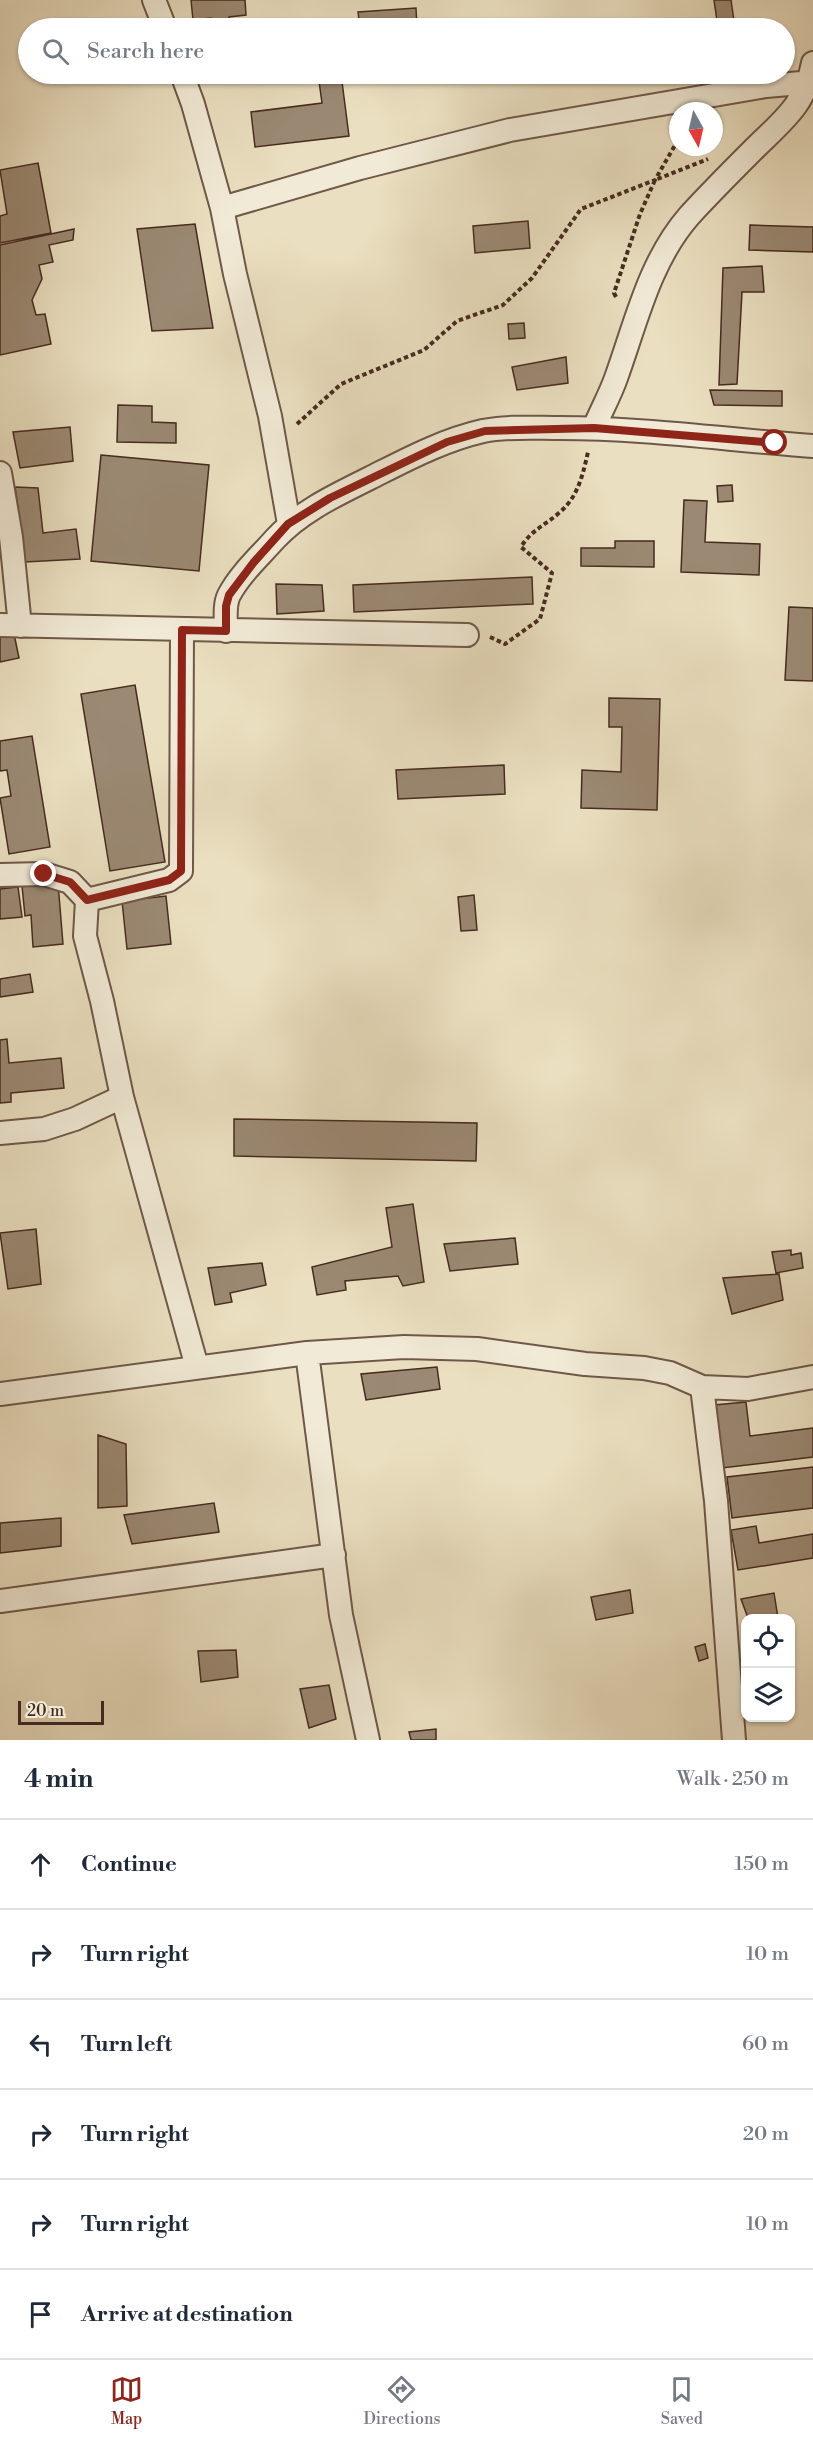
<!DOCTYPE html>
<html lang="en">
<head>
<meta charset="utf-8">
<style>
  :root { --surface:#fff; --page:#f6f6f7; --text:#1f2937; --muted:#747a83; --line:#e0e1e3; --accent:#8f2418 }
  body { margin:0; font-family:"Libre Bodoni",serif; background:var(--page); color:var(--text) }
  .controls { position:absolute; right:18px; bottom:18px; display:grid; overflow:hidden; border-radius:12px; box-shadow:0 2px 4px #0004 }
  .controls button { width:54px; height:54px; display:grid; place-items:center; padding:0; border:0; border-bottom:2px solid var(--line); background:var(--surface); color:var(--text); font:30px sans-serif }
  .compass { position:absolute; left:669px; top:102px; width:54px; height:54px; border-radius:50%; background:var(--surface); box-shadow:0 2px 4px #0004; rotate:172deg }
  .scale { position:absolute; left:18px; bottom:15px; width:86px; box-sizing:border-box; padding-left:6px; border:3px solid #462b20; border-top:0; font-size:16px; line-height:21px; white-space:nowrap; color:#462b20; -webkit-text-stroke:4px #f1ead6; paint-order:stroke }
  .stop { position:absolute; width:18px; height:18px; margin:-14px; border:4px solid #8f2418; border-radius:50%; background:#fff }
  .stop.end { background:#8f2418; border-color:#fff; box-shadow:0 2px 6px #0008 }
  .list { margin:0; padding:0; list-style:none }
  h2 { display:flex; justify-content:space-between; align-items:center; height:78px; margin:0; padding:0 24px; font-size:26px }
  h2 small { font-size:20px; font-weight:400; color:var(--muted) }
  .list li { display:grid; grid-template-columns:39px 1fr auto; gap:18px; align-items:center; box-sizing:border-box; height:90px; padding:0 24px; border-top:2px solid var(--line) }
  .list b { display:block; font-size:22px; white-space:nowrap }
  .list em { font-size:20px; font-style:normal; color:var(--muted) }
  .icon { flex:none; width:33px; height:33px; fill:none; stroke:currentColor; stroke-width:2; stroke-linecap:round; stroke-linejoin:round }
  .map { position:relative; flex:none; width:813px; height:1740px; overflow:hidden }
  .search { position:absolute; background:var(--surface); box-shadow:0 2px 4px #0004; left:18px; right:18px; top:18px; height:66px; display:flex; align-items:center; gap:15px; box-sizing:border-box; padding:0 21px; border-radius:33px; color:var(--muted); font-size:22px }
  .sheet { height:618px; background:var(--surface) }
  nav { display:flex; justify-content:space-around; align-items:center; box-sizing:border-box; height:84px; border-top:2px solid var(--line); background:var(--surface); font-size:16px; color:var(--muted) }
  nav a { display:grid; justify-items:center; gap:3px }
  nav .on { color:var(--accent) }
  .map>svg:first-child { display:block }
  .building { fill:#9b8973; stroke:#462b20; stroke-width:1.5 }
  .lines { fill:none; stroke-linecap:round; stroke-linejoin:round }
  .minor-casing { stroke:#6f5848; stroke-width:26 }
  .path { stroke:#462b20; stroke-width:4; stroke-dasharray:4.5 3; stroke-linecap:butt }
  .minor { stroke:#f1ead6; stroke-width:22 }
  .route { stroke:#8f2418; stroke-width:8 }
</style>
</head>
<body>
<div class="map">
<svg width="813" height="1740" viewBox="0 0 813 1740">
  <rect width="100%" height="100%" fill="#eadfc0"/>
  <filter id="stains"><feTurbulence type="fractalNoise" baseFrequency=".00333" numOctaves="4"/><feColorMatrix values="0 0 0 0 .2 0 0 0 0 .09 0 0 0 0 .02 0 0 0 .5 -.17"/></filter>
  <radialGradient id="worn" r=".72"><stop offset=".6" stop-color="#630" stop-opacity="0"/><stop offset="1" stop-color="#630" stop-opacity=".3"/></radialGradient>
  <path class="building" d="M 191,0 L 245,0 L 246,15 L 229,17 L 230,28 L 211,28 L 211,18 L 193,20 Z
    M 714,0 L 731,0 L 735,28 L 718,28 Z
    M 416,8 L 417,28 L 360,28 L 358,12 Z
    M 335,21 L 336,28 L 313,28 L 312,23 Z
    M 318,74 L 341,74 L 349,136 L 255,147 L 251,112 L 322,103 Z
    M 38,163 L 51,233 L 0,243 L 0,216 L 7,214 L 0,170 Z
    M 528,221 L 530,248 L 475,253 L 473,226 Z
    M 195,224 L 213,328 L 152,331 L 137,229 Z
    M 750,225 L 813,227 L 813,252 L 749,250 Z
    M 74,229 L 73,240 L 49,245 L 53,262 L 39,265 L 42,279 L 32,300 L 36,315 L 45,314 L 51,344 L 0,355 L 0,245 Z
    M 762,266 L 764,292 L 742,292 L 737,384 L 719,385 L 723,268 Z
    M 524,323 L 525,338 L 509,339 L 508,324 Z
    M 566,357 L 568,383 L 517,390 L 512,367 Z
    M 710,390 L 782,391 L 782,406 L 714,405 Z
    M 118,405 L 152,406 L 152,422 L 176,423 L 176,443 L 117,442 Z
    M 70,427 L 73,461 L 20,468 L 13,432 Z
    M 101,455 L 209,465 L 199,571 L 91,561 Z
    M 732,485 L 733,501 L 718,502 L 717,486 Z
    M 15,487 L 38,488 L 43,533 L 76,529 L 80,559 L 25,562 Z
    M 684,500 L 707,501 L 705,542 L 760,544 L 759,575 L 681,572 Z
    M 615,541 L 654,541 L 654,567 L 581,566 L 581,548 L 615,548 Z
    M 532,577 L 533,604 L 354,612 L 353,585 Z
    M 276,584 L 322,585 L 324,611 L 277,614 Z
    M 789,607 L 813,608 L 813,681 L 785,680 Z
    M 13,629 L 19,658 L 0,662 L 0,632 Z
    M 135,685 L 165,862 L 110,871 L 81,694 Z
    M 609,698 L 660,699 L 657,810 L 581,808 L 582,770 L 621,772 L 622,727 L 609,727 Z
    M 32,736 L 50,847 L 9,854 L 0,798 L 11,796 L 7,770 L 0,771 L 0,741 Z
    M 504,765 L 505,794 L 398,799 L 396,770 Z
    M 58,883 L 63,944 L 33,947 L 31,915 L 25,916 L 22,886 Z
    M 18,887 L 22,917 L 0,919 L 0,889 Z
    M 474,895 L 477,930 L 461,931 L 458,897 Z
    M 166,896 L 171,944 L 127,949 L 122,901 Z
    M 30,974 L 33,992 L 0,997 L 0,979 Z
    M 7,1039 L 9,1063 L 61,1058 L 64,1088 L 11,1093 L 11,1102 L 0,1103 L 0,1040 Z
    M 234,1119 L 477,1123 L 476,1161 L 234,1156 Z
    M 413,1204 L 424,1282 L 403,1286 L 398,1276 L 345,1281 L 346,1290 L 317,1295 L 312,1267 L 392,1247 L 386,1208 Z
    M 36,1229 L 41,1284 L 8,1289 L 0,1233 Z
    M 515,1238 L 518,1264 L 450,1271 L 444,1244 Z
    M 791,1250 L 791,1255 L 801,1253 L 803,1268 L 776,1273 L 772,1252 Z
    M 262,1263 L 266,1285 L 230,1293 L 232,1302 L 215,1305 L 208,1268 Z
    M 779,1274 L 783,1300 L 732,1314 L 723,1278 Z
    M 437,1367 L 440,1389 L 366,1400 L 361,1374 Z
    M 746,1402 L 750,1436 L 813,1428 L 813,1457 L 722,1468 L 714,1405 Z
    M 98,1435 L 126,1444 L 127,1506 L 98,1508 Z
    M 813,1467 L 813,1508 L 732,1518 L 727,1477 Z
    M 214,1503 L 219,1532 L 132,1544 L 124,1515 Z
    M 61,1518 L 61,1546 L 0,1553 L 0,1523 Z
    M 756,1526 L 759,1543 L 813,1534 L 813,1558 L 738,1570 L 731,1530 Z
    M 630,1590 L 633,1613 L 596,1620 L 591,1597 Z
    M 774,1593 L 778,1618 L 748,1618 L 741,1599 Z
    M 705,1644 L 708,1658 L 699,1661 L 695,1647 Z
    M 236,1650 L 238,1677 L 201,1682 L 198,1651 Z
    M 329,1685 L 336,1719 L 309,1728 L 300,1689 Z
    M 436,1729 L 436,1740 L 411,1740 L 409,1732 Z"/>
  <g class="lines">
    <defs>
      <path id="minor" d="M 154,0 L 165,28
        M 182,74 L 193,104 L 222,208 L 235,274 L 270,416 L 289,524
        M 222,208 L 360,168 L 510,130 L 766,86 L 813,82
        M 594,428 C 601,411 610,395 616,378 C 636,323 649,262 689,216 C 709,194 731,172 752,151 C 782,121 805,106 813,63
        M 0,473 L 11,537 L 20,626
        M 0,625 L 467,635
        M 226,631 C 226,619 224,605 229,595 C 240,574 260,556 275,539 C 301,511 336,495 370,478 C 406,460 443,440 483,431 C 507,426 535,428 560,428 C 644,428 729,440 813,446
        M 0,875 L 44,874 L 70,882 L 87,900 L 85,936 L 102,1001 L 122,1097 L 197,1367
        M 87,900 L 169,880 L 181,871 L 182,630
        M 0,1133 L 44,1129 L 75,1119 L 122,1097
        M 307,1353 L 341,1615 L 368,1740
        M 0,1394 L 307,1353 L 404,1347 L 477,1349 L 585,1364 L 644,1368 L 670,1373 L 702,1387
        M 0,1601 L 334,1555
        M 734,1740 L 716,1501 L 702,1387 L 748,1389 L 813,1377"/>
    </defs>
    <use href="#minor" class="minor-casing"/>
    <path class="path" d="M 616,297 L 614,293 L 640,214 L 655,180 L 708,159
      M 297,424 L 341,384 L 424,350 L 457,321 L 503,305 L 532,278 L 581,209 L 655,180 L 678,140
      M 490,637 L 505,644 L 540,619 L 552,573 L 521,547 C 531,530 546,525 560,512 C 578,497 583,474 588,452"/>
    <use href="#minor" class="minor"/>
  </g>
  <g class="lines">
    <path class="route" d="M 44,874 L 70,882 L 87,900 L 169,880 L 181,871 L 182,630 L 226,631 L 226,606 L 229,595 L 254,562 L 288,524 L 330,498 L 447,442 L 485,431 L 594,428 L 775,443"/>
  </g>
  <rect width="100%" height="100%" filter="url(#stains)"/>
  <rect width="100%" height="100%" fill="url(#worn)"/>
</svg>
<div class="controls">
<button><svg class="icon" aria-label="locate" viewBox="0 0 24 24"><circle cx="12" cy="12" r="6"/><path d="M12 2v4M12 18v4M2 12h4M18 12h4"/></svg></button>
<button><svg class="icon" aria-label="layers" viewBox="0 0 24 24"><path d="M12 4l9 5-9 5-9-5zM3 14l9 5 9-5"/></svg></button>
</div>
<svg class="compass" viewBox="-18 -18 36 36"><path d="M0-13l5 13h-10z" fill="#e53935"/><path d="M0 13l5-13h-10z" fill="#747a83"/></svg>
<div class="scale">20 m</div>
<div class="stop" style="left:775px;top:443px"></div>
<div class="stop end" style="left:44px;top:874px"></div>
<div class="search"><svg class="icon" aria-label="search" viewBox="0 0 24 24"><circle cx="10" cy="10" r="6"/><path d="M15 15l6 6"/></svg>Search here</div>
</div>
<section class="sheet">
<h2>4 min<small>Walk · 250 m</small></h2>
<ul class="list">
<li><svg class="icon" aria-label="ahead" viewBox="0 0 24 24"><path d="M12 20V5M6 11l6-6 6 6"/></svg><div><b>Continue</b></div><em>150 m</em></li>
<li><svg class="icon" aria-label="right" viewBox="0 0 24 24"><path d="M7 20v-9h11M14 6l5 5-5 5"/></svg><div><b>Turn right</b></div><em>10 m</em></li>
<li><svg class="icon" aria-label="left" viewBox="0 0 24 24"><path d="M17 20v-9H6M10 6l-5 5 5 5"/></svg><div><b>Turn left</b></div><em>60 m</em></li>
<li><svg class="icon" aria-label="right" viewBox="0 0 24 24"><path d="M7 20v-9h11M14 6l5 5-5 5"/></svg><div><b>Turn right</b></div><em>20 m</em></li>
<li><svg class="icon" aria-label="right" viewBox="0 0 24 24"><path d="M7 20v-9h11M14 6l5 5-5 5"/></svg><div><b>Turn right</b></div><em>10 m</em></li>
<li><svg class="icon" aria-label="arrive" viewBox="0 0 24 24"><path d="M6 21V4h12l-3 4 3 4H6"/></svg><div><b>Arrive at destination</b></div></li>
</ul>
</section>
<nav>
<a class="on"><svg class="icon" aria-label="map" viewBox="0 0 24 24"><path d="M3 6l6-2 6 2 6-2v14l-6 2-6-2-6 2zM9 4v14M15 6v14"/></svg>Map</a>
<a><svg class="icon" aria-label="directions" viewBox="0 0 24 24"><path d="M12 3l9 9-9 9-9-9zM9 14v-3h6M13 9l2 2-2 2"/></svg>Directions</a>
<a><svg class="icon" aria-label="saved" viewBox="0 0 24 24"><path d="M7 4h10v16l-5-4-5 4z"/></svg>Saved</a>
</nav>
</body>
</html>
